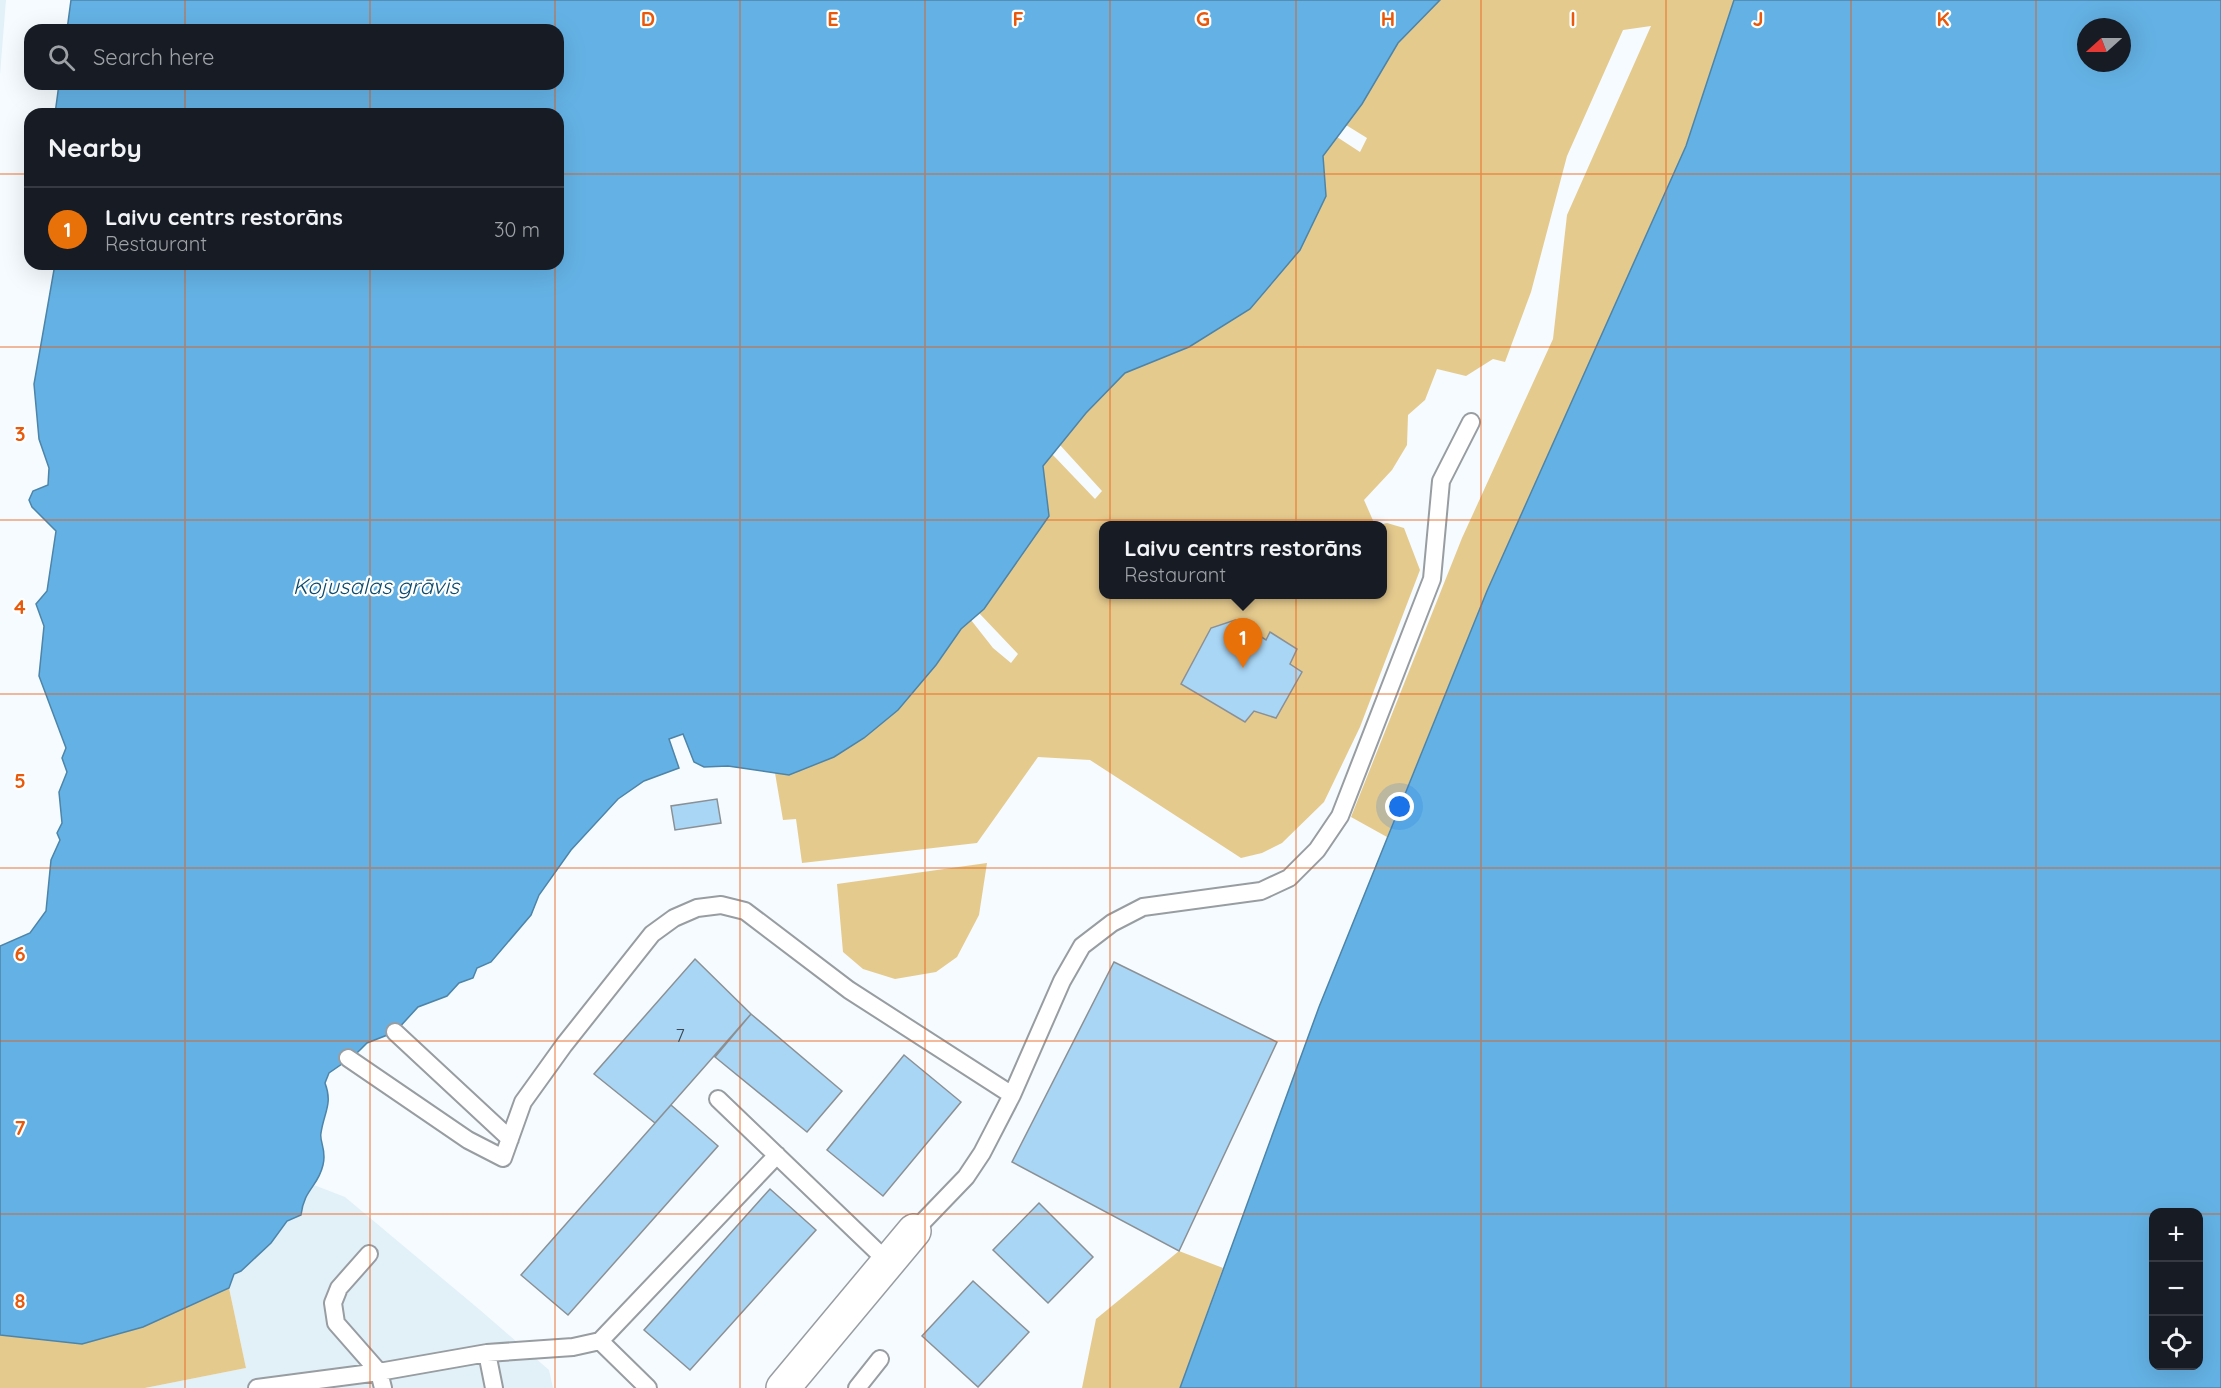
<!DOCTYPE html>
<html lang="en">
<head>
<meta charset="utf-8">
<style>
  :root { --surface:#171b24; --page:#20242c; --text:#f1f3f6; --muted:#9ea1a6; --line:#363941; --accent:#0b8043 }
  body { margin:0; font-family:Quicksand,sans-serif; background:var(--page); color:var(--text) }
  .controls { position:absolute; right:18px; bottom:18px; display:grid; overflow:hidden; border-radius:12px; box-shadow:0 6px 24px #0002 }
  .controls button { width:54px; height:54px; display:grid; place-items:center; padding:0; border:0; border-bottom:2px solid var(--line); background:var(--surface); color:var(--text); font:30px sans-serif }
  .compass { position:absolute; left:2077px; top:18px; width:54px; height:54px; border-radius:50%; background:var(--surface); box-shadow:0 6px 24px #0002; rotate:249deg }
  .you { position:absolute; left:1400px; top:807px; width:21px; height:21px; margin:-15px; border:4px solid #fff; border-radius:50%; background:#1a73e8; box-shadow:0 0 0 9px #1a73e833 }
  .badge { display:grid; place-items:center; width:39px; height:39px; border-radius:50%; background:var(--accent); color:#fff; font-size:20px; font-weight:700 }
  .pin { position:absolute; translate:-50% -50px; filter:drop-shadow(0 2px 3px #0008) }
  .pin::after { content:''; position:absolute; top:32px; width:21px; height:18px; background:inherit; clip-path:polygon(0 0,100% 0,50% 100%) }
  .popup { position:absolute; left:1099px; top:521px; width:288px; height:78px; box-sizing:border-box; display:grid; place-content:center; border-radius:12px; background:var(--surface); filter:drop-shadow(0 2px 4px #0005); font-size:20px; white-space:nowrap; color:var(--muted) }
  .popup b { font-size:22px; color:var(--text) }
  .popup::after { content:''; position:absolute; left:50%; top:100%; margin-left:-12px; border:12px solid transparent; border-top-color:var(--surface) }
  .list { margin:0; padding:0; list-style:none }
  h2 { display:flex; justify-content:space-between; align-items:center; height:78px; margin:0; padding:0 24px; font-size:26px }
  h2 small { font-size:20px; font-weight:400; color:var(--muted) }
  .list li { display:grid; grid-template-columns:39px 1fr auto; gap:18px; align-items:center; box-sizing:border-box; height:84px; padding:0 24px; border-top:2px solid var(--line) }
  .list b { display:block; font-size:22px; white-space:nowrap }
  .list p { margin:0; font-size:20px; white-space:nowrap; color:var(--muted) }
  .list em { font-size:20px; font-style:normal; color:var(--muted) }
  .icon { flex:none; width:33px; height:33px; fill:none; stroke:currentColor; stroke-width:2; stroke-linecap:round; stroke-linejoin:round }
  .map { position:relative; flex:none; width:2221px; height:1388px; overflow:hidden }
  .search { position:absolute; background:var(--surface); box-shadow:0 6px 24px #0002; left:24px; top:24px; width:540px; height:66px; display:flex; align-items:center; gap:15px; box-sizing:border-box; padding:0 21px; border-radius:18px; color:var(--muted); font-size:22px }
  .panel { position:absolute; background:var(--surface); box-shadow:0 6px 24px #0002; left:24px; top:108px; width:540px; height:162px; border-radius:18px }
  .map>svg:first-child { display:block }
  .built { fill:#e2f0f8 }
  .green { fill:#e5ca8e }
  .water { fill:#64b2e5; stroke:#4d84a8; stroke-width:1.5; fill-rule:evenodd }
  .building { fill:#a9d6f5; stroke:#8b9095; stroke-width:1.5 }
  .lines { fill:none; stroke-linecap:round; stroke-linejoin:round }
  .lane-casing { stroke:#989da2; stroke-width:20 }
  .street-casing { stroke:#989da2; stroke-width:36 }
  .lane { stroke:#fff; stroke-width:16 }
  .street { stroke:#fff; stroke-width:33 }
  .grid { fill:none; stroke:#e8590c; stroke-width:1.5; stroke-opacity:0.55 }
  .labels { text-anchor:middle; dominant-baseline:central; stroke-width:4.5; stroke-linejoin:round; paint-order:stroke }
  .number-label { font-size:18px; fill:#3c4852 }
  .water-label { font-size:22px; font-style:italic; fill:#0c4b6d; stroke:#fff }
  .grid-label { font-size:20px; text-anchor:middle; font-weight:bold; fill:#e8590c; stroke:#fff; stroke-width:4.5; stroke-linejoin:round; paint-order:stroke }
</style>
</head>
<body>
<div class="map">
<svg width="2221" height="1388" viewBox="0 0 2221 1388">
  <rect width="100%" height="100%" fill="#f6fbff"/>
  <path class="built" d="M 0,0 L 6,0 L 0,75 Z
    M 314,1185 L 345,1197 L 480,1310 L 549,1370 L 553,1388 L 145,1388 L 246,1368 L 229,1288 L 234,1274 L 241,1271 L 271,1243 L 287,1220 L 301,1215 L 303,1198 Z"/>
  <path class="green" d="M 1440,0 L 1734,0 L 1686,146 L 1487,591 L 1387,837 L 1351,817 L 1462,538 L 1553,339 L 1567,215 L 1651,26 L 1623,30 L 1567,156 L 1531,292 L 1505,362 L 1493,359 L 1466,376 L 1437,369 L 1425,400 L 1408,415 L 1407,445 L 1392,470 L 1364,500 L 1375,525 L 1104,526 L 1104,594 L 1382,594 L 1382,526 L 1378,525 L 1387,523 L 1404,528 L 1420,570 L 1360,727 L 1324,802 L 1282,843 L 1262,853 L 1241,858 L 1090,760 L 1038,757 L 977,843 L 802,863 L 796,819 L 783,820 L 775,773 L 789,775 L 864,738 L 898,710 L 936,665 L 961,629 L 971,620 L 993,648 L 1011,663 L 1018,654 L 979,613 L 1049,516 L 1043,466 L 1052,454 L 1095,499 L 1102,491 L 1060,445 L 1086,413 L 1125,373 L 1189,347 L 1326,196 L 1323,156 L 1337,137 L 1360,152 L 1367,138 L 1346,125 L 1398,43 Z
    M 987,863 L 979,915 L 957,957 L 936,972 L 895,979 L 863,969 L 843,952 L 837,884 Z
    M 1179,1251 L 1223,1268 L 1180,1388 L 1082,1388 L 1096,1319 Z
    M 229,1288 L 246,1368 L 145,1388 L 0,1388 L 0,1335 L 82,1344 L 143,1327 Z"/>
  <path class="water" d="M 71,0 L 1440,0 L 1398,43 L 1362,104 L 1323,156 L 1326,196 L 1300,250 L 1250,309 L 1189,347 L 1125,373 L 1086,413 L 1043,466 L 1049,516 L 984,609 L 961,629 L 936,665 L 898,710 L 864,738 L 834,757 L 789,775 L 728,766 L 704,767 L 694,762 L 683,734 L 669,739 L 679,768 L 644,781 L 618,799 L 571,850 L 539,895 L 531,915 L 491,962 L 477,968 L 473,978 L 459,983 L 447,996 L 418,1007 L 395,1032 L 367,1043 L 355,1055 L 329,1073 L 325,1083 C 333,1104 324,1112 321,1133 C 319,1141 327,1150 323,1165 C 318,1187 304,1189 301,1215 L 287,1221 L 271,1243 L 241,1271 L 234,1274 L 229,1288 L 143,1327 L 82,1344 L 0,1335 L 0,946 L 30,933 L 46,911 L 51,860 L 60,840 L 57,833 L 62,823 L 59,792 L 67,772 L 62,758 L 66,748 L 39,676 L 44,626 L 36,604 L 47,591 L 56,531 L 32,507 L 29,500 L 33,491 L 48,485 L 49,468 L 39,439 L 34,384 L 55,264 L 558,264 L 558,114 L 55,114 L 59,84 L 558,84 L 558,30 L 67,30 Z
    M 1734,0 L 2221,0 L 2221,1388 L 1180,1388 L 1319,1007 L 1487,591 L 1686,146 ZM 2086,27 L 2122,27 L 2122,63 L 2086,63 ZM 2154,1212 L 2198,1212 L 2198,1366 L 2154,1366 Z"/>
  <path class="building" d="M 1235,620 L 1266,640 L 1270,632 L 1297,649 L 1290,664 L 1302,672 L 1276,718 L 1254,711 L 1245,722 L 1181,684 L 1211,628 Z
    M 717,799 L 721,823 L 675,830 L 671,806 Z
    M 695,959 L 751,1014 L 655,1123 L 594,1074 Z
    M 1114,962 L 1277,1042 L 1179,1251 L 1012,1162 Z
    M 751,1014 L 842,1091 L 807,1132 L 715,1057 Z
    M 904,1055 L 961,1102 L 883,1196 L 827,1150 Z
    M 671,1105 L 718,1146 L 568,1315 L 521,1275 Z
    M 770,1189 L 816,1230 L 690,1370 L 644,1330 Z
    M 1039,1203 L 1093,1257 L 1048,1303 L 993,1250 Z
    M 973,1281 L 1029,1332 L 978,1387 L 922,1336 Z"/>
  <g class="lines">
    <defs>
      <path id="lane" d="M 395,1032 L 510,1139
        M 348,1058 L 468,1140 L 503,1158 L 523,1102 L 564,1045 L 652,934 L 674,918 L 697,908 L 721,905 L 745,911 L 849,990 L 1012,1095
        M 718,1099 L 888,1262
        M 914,1231 L 966,1177 L 982,1153 L 1012,1095 L 1062,981 L 1082,946 L 1112,923 L 1143,907 L 1261,891 L 1289,878 L 1317,850 L 1340,816 L 1432,579 L 1441,481 L 1471,422
        M 369,1254 L 339,1288 L 333,1303 L 336,1323 L 379,1372 L 383,1388
        M 600,1341 L 648,1388
        M 487,1353 L 494,1388
        M 257,1388 L 379,1372 L 487,1353 L 573,1347 L 600,1341 L 777,1155
        M 857,1388 L 880,1359"/>
      <path id="street" d="M 783,1388 L 914,1231"/>
    </defs>
    <use href="#lane" class="lane-casing"/>
    <use href="#street" class="street-casing"/>
    <use href="#lane" class="lane"/>
    <use href="#street" class="street"/>
  </g>
  <path class="grid" d="M 185,0 L 185,30M 370,0 L 370,30M 555,0 L 555,30M 740,0 L 740,1388M 925,0 L 925,1388M 1110,0 L 1110,1388M 1296,0 L 1296,1388M 1481,0 L 1481,1388M 1666,0 L 1666,1388M 1851,0 L 1851,1388M 2036,0 L 2036,1388M 185,84 L 185,114M 370,84 L 370,114M 555,84 L 555,114M 0,174 L 30,174M 558,174 L 2221,174M 185,264 L 185,1388M 370,264 L 370,1388M 555,264 L 555,1388M 0,347 L 2221,347M 0,520 L 2221,520M 0,694 L 2221,694M 0,868 L 2221,868M 0,1041 L 2221,1041M 0,1214 L 2154,1214M 2198,1214 L 2221,1214"/>
  <g class="labels">
    <g class="number-label">
      <text x="680" y="1035">7</text>
    </g>
    <g class="water-label">
      <text x="376" y="586">Kojusalas grāvis</text>
    </g>
  </g>
  <g class="grid-label">
    <text x="648" y="26">D</text>
    <text x="833" y="26">E</text>
    <text x="1018" y="26">F</text>
    <text x="1203" y="26">G</text>
    <text x="1388" y="26">H</text>
    <text x="1573" y="26">I</text>
    <text x="1758" y="26">J</text>
    <text x="1943" y="26">K</text>
    <text x="20" y="441">3</text>
    <text x="20" y="614">4</text>
    <text x="20" y="788">5</text>
    <text x="20" y="961">6</text>
    <text x="20" y="1135">7</text>
    <text x="20" y="1308">8</text>
  </g>
</svg>
<div class="controls">
<button>+</button>
<button>−</button>
<button><svg class="icon" aria-label="locate" viewBox="0 0 24 24"><circle cx="12" cy="12" r="6"/><path d="M12 2v4M12 18v4M2 12h4M18 12h4"/></svg></button>
</div>
<svg class="compass" viewBox="-18 -18 36 36"><path d="M0-13l5 13h-10z" fill="#e53935"/><path d="M0 13l5-13h-10z" fill="#9ea1a6"/></svg>
<div class="you"></div>
<div class="pin badge" style="left:1243px;top:668px;background:#e8710a">1</div>
<div class="popup"><b>Laivu centrs restorāns</b>Restaurant</div>
<div class="search"><svg class="icon" aria-label="search" viewBox="0 0 24 24"><circle cx="10" cy="10" r="6"/><path d="M15 15l6 6"/></svg>Search here</div>
<section class="panel">
<h2>Nearby<small></small></h2>
<ul class="list">
<li><span class="badge" style="background:#e8710a">1</span><div><b>Laivu centrs restorāns</b><p>Restaurant</p></div><em>30 m</em></li>
</ul>
</section>
</div>
</body>
</html>
